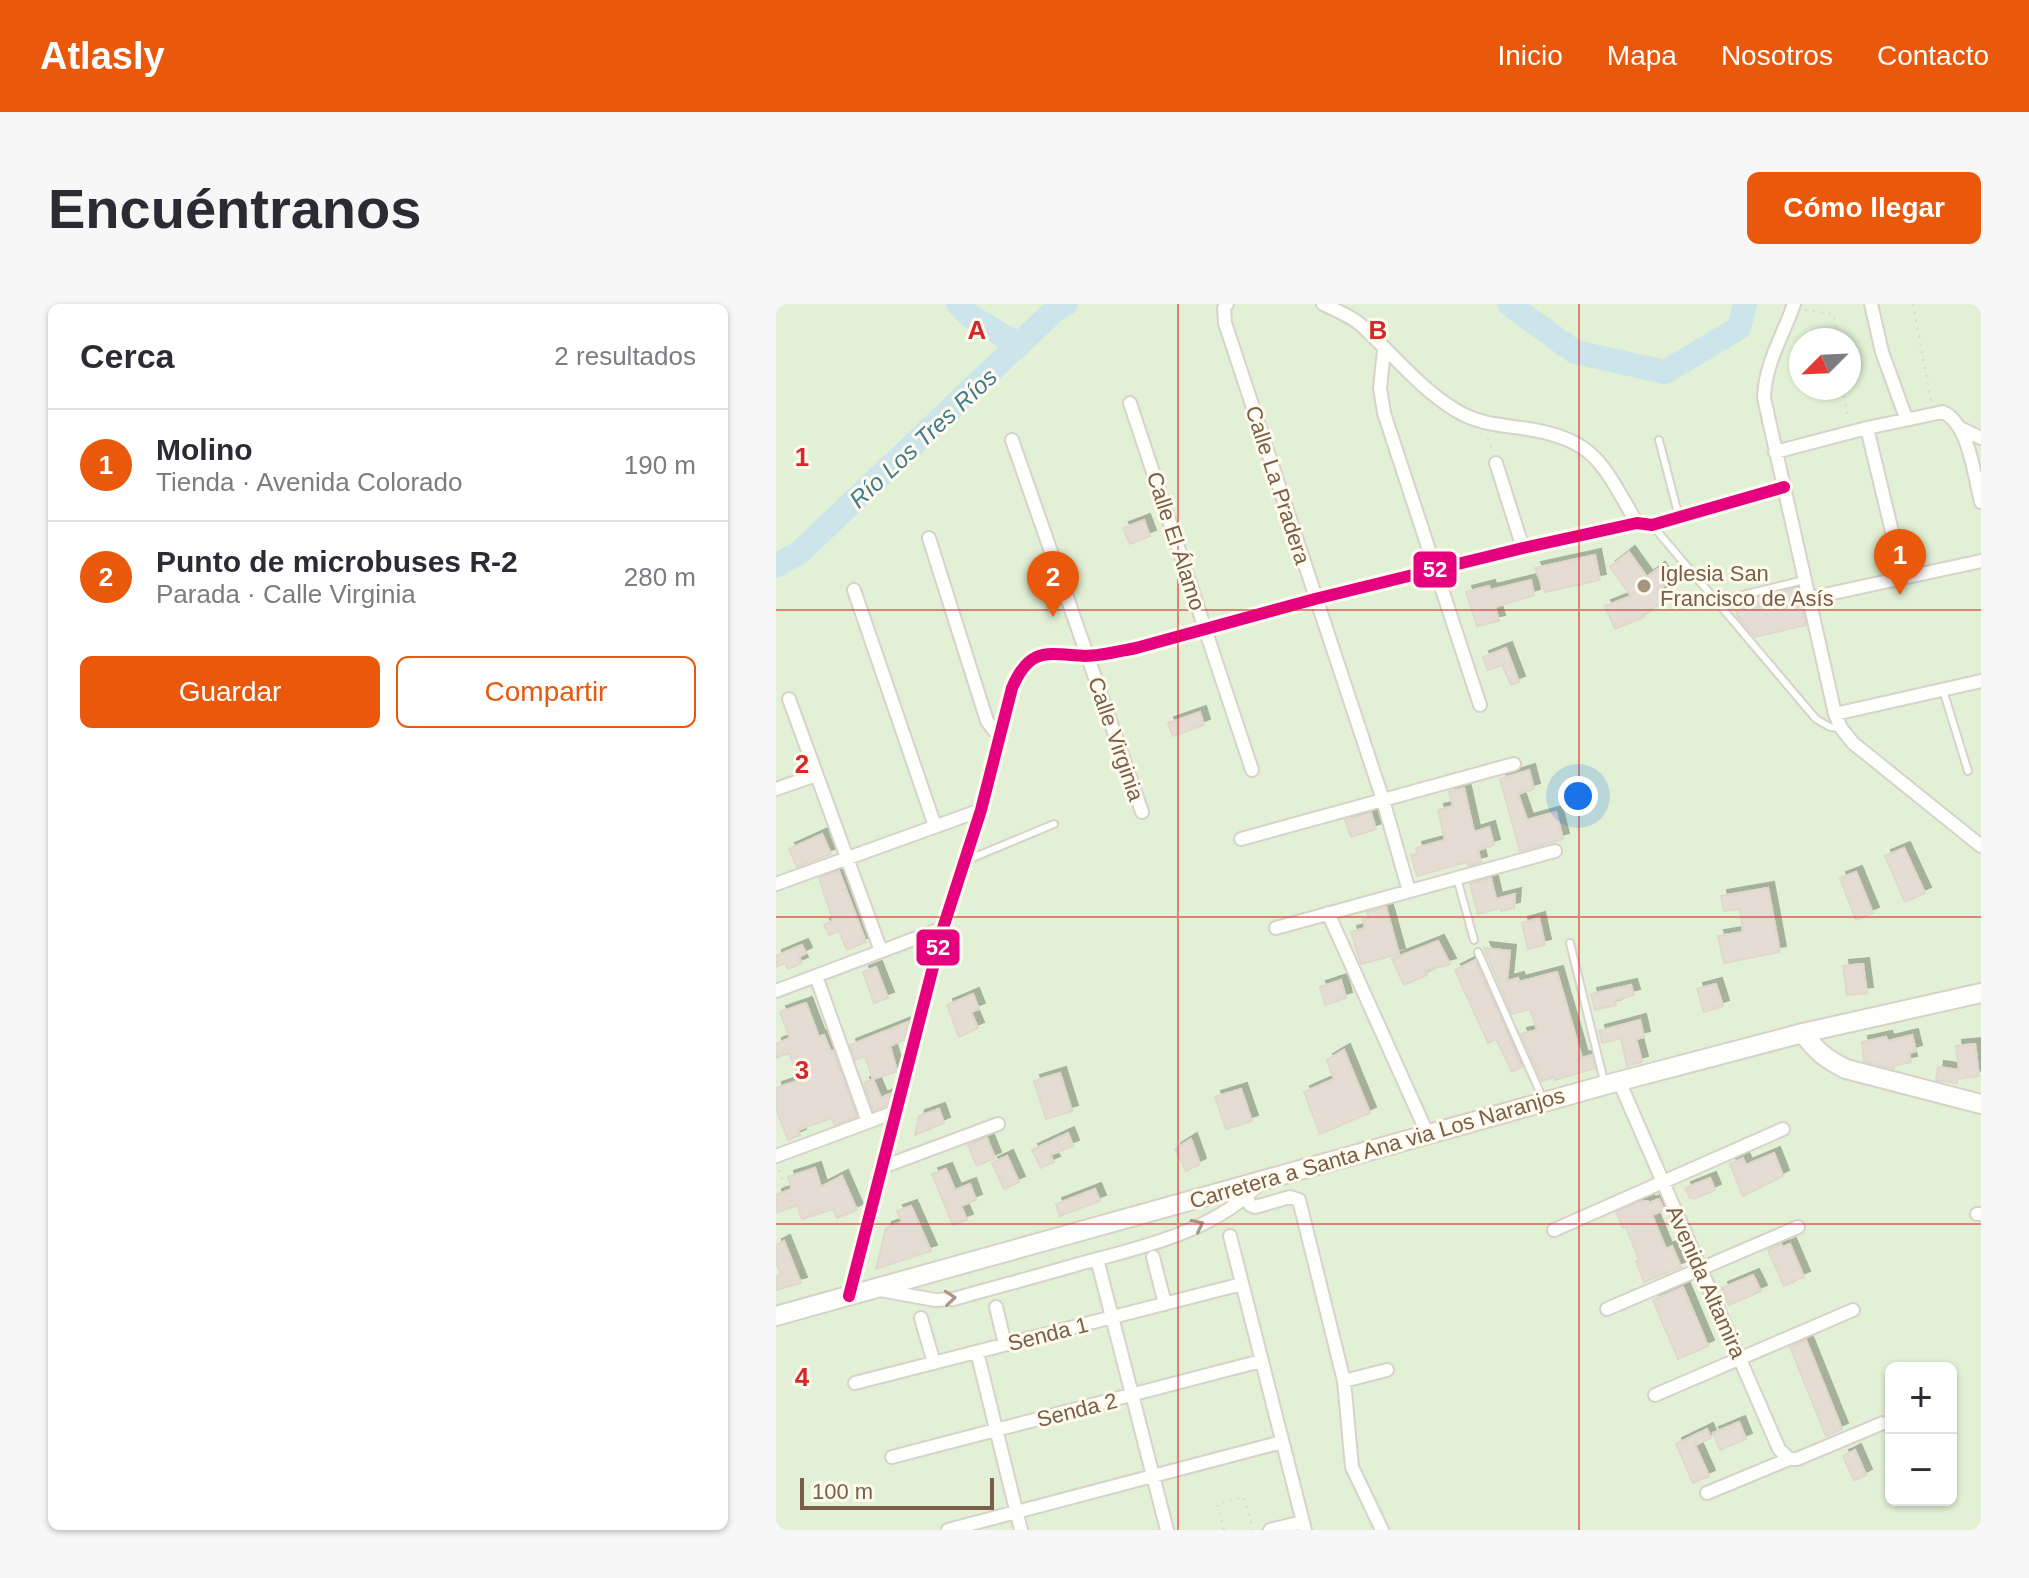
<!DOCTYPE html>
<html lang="es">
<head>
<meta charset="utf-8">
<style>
  :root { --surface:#fff; --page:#f7f7f7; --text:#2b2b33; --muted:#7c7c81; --line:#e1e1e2; --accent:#ea580c }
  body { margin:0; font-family:Arial,sans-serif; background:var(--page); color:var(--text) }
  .controls { position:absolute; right:24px; bottom:24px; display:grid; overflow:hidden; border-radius:12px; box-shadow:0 2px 6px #0004 }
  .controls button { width:72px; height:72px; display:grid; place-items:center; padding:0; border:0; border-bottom:2px solid var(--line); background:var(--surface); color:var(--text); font:40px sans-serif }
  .compass { position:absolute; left:1013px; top:24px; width:72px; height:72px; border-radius:50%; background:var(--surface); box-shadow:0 2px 6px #0004; rotate:246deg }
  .scale { position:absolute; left:24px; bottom:20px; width:194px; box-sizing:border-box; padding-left:8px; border:4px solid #7a5f48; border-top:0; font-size:22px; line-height:28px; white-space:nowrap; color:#7a5f48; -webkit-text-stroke:6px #fffaee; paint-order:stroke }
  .you { position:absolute; left:802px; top:492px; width:28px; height:28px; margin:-20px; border:6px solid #fff; border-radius:50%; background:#1a73e8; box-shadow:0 0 0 12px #1a73e833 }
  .badge { display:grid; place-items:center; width:52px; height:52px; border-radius:50%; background:var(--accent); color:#fff; font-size:26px; font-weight:700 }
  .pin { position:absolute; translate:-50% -66px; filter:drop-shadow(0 2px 4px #0008) }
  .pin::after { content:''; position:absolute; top:42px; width:28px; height:24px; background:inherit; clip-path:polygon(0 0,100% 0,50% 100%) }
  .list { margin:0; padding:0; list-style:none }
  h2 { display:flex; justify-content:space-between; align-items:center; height:104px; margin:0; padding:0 32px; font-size:34px }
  h2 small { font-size:26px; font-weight:400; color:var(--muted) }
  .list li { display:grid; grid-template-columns:52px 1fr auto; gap:24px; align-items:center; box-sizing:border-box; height:112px; padding:0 32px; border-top:2px solid var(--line) }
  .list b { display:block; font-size:30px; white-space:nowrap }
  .list p { margin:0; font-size:26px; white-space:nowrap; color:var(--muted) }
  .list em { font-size:26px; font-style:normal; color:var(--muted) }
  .actions { display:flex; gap:16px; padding:24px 32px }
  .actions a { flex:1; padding:18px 0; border:2px solid var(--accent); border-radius:12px; text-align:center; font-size:28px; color:var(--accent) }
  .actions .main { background:var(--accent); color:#fff }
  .map { position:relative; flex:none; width:1205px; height:1226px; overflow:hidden; border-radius:12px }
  header { display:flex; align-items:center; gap:48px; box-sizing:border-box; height:112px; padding:0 40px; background:var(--accent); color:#fff }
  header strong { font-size:38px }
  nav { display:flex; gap:44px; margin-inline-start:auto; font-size:28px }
  .intro { display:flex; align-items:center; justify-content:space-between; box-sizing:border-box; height:192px; padding:0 48px }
  h1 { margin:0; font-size:56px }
  .button { padding:20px 36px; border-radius:12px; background:var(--accent); color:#fff; font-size:28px; font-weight:700 }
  main { display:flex; gap:48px; padding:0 48px }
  aside { flex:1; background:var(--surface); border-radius:12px; box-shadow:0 2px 6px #0004 }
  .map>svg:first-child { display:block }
  .green { fill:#e2f1d5; fill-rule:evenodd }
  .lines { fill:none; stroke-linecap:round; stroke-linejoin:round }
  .river { stroke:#cbe5ea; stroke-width:24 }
  .building { fill:#e5ddd3; stroke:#e1d8cd; stroke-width:2; filter:url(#shadow) }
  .lane-casing { stroke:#d7d2ca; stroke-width:10 }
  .street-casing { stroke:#d7d2ca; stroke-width:16 }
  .secondary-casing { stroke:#d8d1c8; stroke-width:22 }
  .path { stroke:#dcd5cd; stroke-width:2; stroke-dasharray:2 6; stroke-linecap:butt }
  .lane { stroke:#fefefc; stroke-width:6 }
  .street { stroke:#fefefc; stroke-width:12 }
  .secondary { stroke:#fefefc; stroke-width:18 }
  .bus-1-casing { stroke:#fffaee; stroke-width:18 }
  .bus-1 { stroke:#e5007d; stroke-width:12 }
  .oneway { stroke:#a89787 }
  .grid { fill:none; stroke:#d62828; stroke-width:2; stroke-opacity:0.55 }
  .poi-dot { fill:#a69481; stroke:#fffaee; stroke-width:3 }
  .labels { text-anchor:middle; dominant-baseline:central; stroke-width:6; stroke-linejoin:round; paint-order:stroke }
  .street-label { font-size:22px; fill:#7a5f48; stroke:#fffaee }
  .poi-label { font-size:22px; fill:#7a5f48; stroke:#fffaee; text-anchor:start }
  .water-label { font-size:24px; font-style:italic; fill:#407a8f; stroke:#fffaee }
  .grid-label { font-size:26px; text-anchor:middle; font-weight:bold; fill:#d62828; stroke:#fffaee; stroke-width:6; stroke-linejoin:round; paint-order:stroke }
  .line-badge { stroke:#fffaee; stroke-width:3 }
  .badge-label { font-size:22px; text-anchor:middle; font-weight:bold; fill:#fff }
</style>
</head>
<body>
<header>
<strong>Atlasly</strong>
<nav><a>Inicio</a><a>Mapa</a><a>Nosotros</a><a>Contacto</a></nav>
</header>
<div class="intro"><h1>Encuéntranos</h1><a class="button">Cómo llegar</a></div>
<main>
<aside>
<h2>Cerca<small>2 resultados</small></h2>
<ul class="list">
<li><span class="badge">1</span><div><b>Molino</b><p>Tienda · Avenida Colorado</p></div><em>190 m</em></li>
<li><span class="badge">2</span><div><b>Punto de microbuses R-2</b><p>Parada · Calle Virginia</p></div><em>280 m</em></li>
</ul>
<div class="actions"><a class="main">Guardar</a><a>Compartir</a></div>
</aside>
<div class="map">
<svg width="1205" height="1226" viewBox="0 0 1205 1226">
  <defs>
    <filter id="shadow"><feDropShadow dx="6" dy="-6" stdDeviation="0" flood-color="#0004"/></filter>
  </defs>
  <rect width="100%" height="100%" fill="#f8f5ec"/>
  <path class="green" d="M 0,0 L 1205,0 L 1205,1226 L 0,1226 ZM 1025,36 L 1073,36 L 1073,84 L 1025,84 ZM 1115,1064 L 1175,1064 L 1175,1196 L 1115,1196 Z"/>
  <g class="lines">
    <path class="river" d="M 182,0 L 194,12 L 243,41
      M 733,0 L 799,48 L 889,68 L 963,24 L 969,0
      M 0,262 L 24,248 L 278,7 L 290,0"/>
  </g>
  <path class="building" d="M 368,216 L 374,232 L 354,240 L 347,224 Z
    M 853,248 L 871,273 L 883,264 L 893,278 L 882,286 L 889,296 L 867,312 L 868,313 L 839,325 L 829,302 L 855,292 L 834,263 Z
    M 819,251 L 824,276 L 769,288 L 759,264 Z
    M 755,276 L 758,291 L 719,303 L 723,317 L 701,322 L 690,288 L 713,282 L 714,286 Z
    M 1021,284 L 1030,321 L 979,333 L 962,313 L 958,299 Z
    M 730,344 L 743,378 L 735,381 L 726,361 L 712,366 L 707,353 Z
    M 424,408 L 428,421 L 397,432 L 392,419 Z
    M 753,466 L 758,485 L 742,490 L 751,516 L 780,508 L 787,535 L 744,547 L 724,475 Z
    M 688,484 L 698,528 L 713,523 L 718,541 L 702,546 L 705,558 L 692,562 L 691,558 L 641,572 L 635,551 L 642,550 L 640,544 L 669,536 L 662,506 L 677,502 L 673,488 Z
    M 595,509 L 600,525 L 575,533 L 569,516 Z
    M 46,530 L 55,550 L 21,563 L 13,545 Z
    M 1128,544 L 1149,589 L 1129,598 L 1109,552 Z
    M 63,567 L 90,638 L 71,646 L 63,627 L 53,631 L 48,621 L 57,617 L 43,574 Z
    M 1080,568 L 1097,609 L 1080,616 L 1064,574 Z
    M 715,574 L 720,595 L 739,590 L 738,604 L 725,607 L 724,604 L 702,610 L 694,580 Z
    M 992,584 L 1004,648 L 948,659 L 942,632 L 967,628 L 964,605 L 948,607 L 945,592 Z
    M 610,603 L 623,650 L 585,660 L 575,628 L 589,624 L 587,616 L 593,614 L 591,608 Z
    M 763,614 L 769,641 L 752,645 L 746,619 Z
    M 662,637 L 674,660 L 649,667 L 651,671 L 628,681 L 616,655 Z
    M 26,641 L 30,649 L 23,653 L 26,659 L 12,665 L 9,659 L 0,663 L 0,652 Z
    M 708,644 L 734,647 L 731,677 L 742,674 L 743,678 L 781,668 L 806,754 L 816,751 L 819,764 L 779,776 L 778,773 L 766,777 L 745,730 L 761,726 L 754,705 L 736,710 Z
    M 699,656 L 746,763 L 736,768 L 720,735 L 712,739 L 679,666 Z
    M 1087,660 L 1091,689 L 1071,691 L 1067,662 Z
    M 100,663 L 112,694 L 98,699 L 87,668 Z
    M 565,676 L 570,694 L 549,701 L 544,683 Z
    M 940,680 L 947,702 L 928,708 L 921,685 Z
    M 855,681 L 858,691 L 839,696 L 840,701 L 819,706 L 815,690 Z
    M 197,690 L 203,705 L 195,708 L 202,724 L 183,733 L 171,701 Z
    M 30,699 L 43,733 L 48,731 L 55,748 L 57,747 L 81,813 L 58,821 L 56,814 L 22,826 L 24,831 L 12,836 L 0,805 L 0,784 L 24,776 L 13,749 L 0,754 L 0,740 L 14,734 L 4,708 Z
    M 864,716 L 868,733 L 860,735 L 866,758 L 851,762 L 845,734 L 826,739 L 823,727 Z
    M 132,718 L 129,735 L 114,742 L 121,767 L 97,775 L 89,752 L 79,756 L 74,741 Z
    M 1136,731 L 1140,747 L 1133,749 L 1135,758 L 1117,762 L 1118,765 L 1088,757 L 1086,738 L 1110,733 L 1112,737 Z
    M 1199,740 L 1203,772 L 1181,775 L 1181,779 L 1160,776 L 1162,763 L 1183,766 L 1180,742 Z
    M 568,746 L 594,809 L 544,830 L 528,788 L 558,775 L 551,756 Z
    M 284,769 L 296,807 L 270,815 L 258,777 Z
    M 97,775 L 105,794 L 114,790 L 112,801 L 97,806 L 88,779 Z
    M 465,785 L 476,817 L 450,825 L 439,793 Z
    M 163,805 L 168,819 L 139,831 L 143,812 Z
    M 292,829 L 297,842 L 274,851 L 278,858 L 265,864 L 256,846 Z
    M 211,834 L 219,854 L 201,862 L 192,841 Z
    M 415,835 L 424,860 L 410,867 L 399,845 Z
    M 998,849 L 1007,872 L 967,892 L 954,860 L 967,854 L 970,861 Z
    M 231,852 L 243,878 L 228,885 L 216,859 Z
    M 39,864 L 45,883 L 66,872 L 81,906 L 61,914 L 57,905 L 26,915 L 21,901 L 0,909 L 0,891 L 16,885 L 12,873 Z
    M 170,865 L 179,886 L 194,880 L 200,896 L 185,902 L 191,916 L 177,921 L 156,870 Z
    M 934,874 L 939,886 L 918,895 L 917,893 L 914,894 L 909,884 Z
    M 319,885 L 324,897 L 284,912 L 280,900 Z
    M 883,895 L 888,906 L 876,911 L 890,945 L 896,942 L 905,963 L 868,978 L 860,957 L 863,956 L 850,923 L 847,924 L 840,908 L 863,898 L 872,897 L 873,899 Z
    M 135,902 L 155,947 L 100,965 L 110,924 L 126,918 L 121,907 Z
    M 8,937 L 25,979 L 0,986 L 0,973 L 5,969 L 0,959 L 0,941 Z
    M 1005,940 L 1007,943 L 1014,940 L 1028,973 L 1008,982 L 992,946 Z
    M 977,971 L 985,987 L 953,1001 L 946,984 Z
    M 907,983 L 932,1042 L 902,1055 L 877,996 Z
    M 1030,1036 L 1066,1125 L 1050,1132 L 1014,1043 Z
    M 963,1118 L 970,1135 L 944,1146 L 937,1129 Z
    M 931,1125 L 935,1134 L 919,1141 L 933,1172 L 917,1179 L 900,1140 Z
    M 1079,1146 L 1090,1171 L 1078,1177 L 1067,1152 Z"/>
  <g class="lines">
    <defs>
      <path id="lane" d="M 883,136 L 903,213
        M 876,221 L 1040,415 L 1054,423 L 1065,424
        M 942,297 L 1028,276
        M 1167,386 L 1192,467
        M 189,557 L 278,520
        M 681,574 L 698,636
        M 794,639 L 828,777
        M 702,648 L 767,795"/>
      <path id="street" d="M 451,0 L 448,4 L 449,19 L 607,496 L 633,587
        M 547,0 C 559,6 575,12 585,21 C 616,49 644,85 681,107 C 701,119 722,121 745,124 C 820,134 826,160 861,219
        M 1018,0 C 1007,32 989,59 988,94 L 1059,410 L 1065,424 L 1077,439 L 1205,542
        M 1095,0 L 1106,48 L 1130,114
        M 608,46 L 604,84 L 608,109 L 704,401
        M 354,99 L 476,466
        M 1091,124 L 1127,273
        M 1186,125 L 1205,134
        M 236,136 L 366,508
        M 999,148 L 1091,124 L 1167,108 C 1193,120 1198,171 1205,198
        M 720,159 L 747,244
        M 153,234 L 211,417 L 223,433
        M 78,286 L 159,522
        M 1034,294 L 1205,257
        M 13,395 L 105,647
        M 1059,410 L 1205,377
        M 0,485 L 40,471
        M 465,535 L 738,460
        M 0,580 L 205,506
        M 552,609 L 652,831
        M 500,624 L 779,547
        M 40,672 L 92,818
        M 0,687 L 167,624
        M 843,777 L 1003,1145 L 1013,1155
        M 0,852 L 119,808
        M 104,864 L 222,820
        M 471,894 L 474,901 L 479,903 L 514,893 L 523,896 L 568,1077 L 576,1163 L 606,1226
        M 1201,910 L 1205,910
        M 778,926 L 1007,825
        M 454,932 L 529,1226
        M 377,953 L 389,1000
        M 321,955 L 391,1226
        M 104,986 L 159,996 L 178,995 C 220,983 262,972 303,960 C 367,943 441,927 486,877
        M 73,992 L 167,624 L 205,506 L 236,384 C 254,342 271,350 309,352 C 326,352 344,347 360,344 L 539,295 L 747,244 L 861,219 L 876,221 L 1008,183
        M 220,1003 L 229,1040
        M 831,1005 L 1022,923
        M 145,1014 L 158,1059
        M 201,1048 L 245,1226
        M 568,1077 L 611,1066
        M 79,1079 L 466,980
        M 879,1091 L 1077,1006
        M 116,1153 L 485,1057
        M 931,1189 L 1013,1155 L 1021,1155 L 1107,1119
        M 172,1226 L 506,1138
        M 494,1226 L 526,1218"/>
      <path id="secondary" d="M 1027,729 C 1039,746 1051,756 1070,765 L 1205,800
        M 0,1012 L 829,781 L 1027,729 L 1205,689"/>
    </defs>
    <use href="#lane" class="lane-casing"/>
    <use href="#street" class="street-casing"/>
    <use href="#secondary" class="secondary-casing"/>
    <path class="path" d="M 1137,0 L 1155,97
      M 1029,6 L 1057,10 L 1063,36
      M 1067,84 L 1072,115
      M 712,134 L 716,147
      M 3,866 L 16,904
      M 448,1226 L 441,1200 L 468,1193 L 477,1226"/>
    <use href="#lane" class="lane"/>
    <use href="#street" class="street"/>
    <use href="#secondary" class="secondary"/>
    <defs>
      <path id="bus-1" d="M 73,992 L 167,624 L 205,506 L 236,384 C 254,342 271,350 309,352 C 326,352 344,347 360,344 L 539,295 L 747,244 L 861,219 L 876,221 L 1008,183"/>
    </defs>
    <use href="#bus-1" class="bus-1-casing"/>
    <use href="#bus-1" class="bus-1"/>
  </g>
  <defs><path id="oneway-chevron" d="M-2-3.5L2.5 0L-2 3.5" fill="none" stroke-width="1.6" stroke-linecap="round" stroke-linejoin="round" transform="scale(2)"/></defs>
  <g class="oneway">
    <use href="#oneway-chevron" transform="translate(422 921) rotate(-27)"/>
    <use href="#oneway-chevron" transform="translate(174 994) rotate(-6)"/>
  </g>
  <path class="grid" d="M 402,0 L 402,1226M 803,0 L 803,1226M 0,306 L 1205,306M 0,613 L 1205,613M 0,920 L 1205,920"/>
  <circle class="poi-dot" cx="868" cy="282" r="8"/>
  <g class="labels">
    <g class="street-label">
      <text transform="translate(502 181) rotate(72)">Calle La Pradera</text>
      <text transform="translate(400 237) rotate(72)">Calle El Álamo</text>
      <text transform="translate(340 435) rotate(71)">Calle Virginia</text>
      <text transform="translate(601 844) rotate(-16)">Carretera a Santa Ana via Los Naranjos</text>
      <text transform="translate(930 978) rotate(66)">Avenida Altamira</text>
      <text transform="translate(272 1030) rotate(-14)">Senda 1</text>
      <text transform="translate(301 1106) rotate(-14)">Senda 2</text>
    </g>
    <g class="poi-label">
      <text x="884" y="269">Iglesia San<tspan x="884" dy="25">Francisco de Asís</tspan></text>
    </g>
    <g class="water-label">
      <text transform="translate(147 134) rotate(-43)">Río Los Tres Ríos</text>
    </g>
  </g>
  <g class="grid-label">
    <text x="201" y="35">A</text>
    <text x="602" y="35">B</text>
    <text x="26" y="162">1</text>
    <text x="26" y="469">2</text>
    <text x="26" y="775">3</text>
    <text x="26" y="1082">4</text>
  </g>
  <g class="line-badge">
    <rect x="636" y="246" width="46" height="39" rx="8" fill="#e5007d"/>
    <rect x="139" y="624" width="46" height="39" rx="8" fill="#e5007d"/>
  </g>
  <g class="badge-label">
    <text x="659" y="273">52</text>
    <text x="162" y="651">52</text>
  </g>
</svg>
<div class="controls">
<button>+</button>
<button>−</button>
</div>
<svg class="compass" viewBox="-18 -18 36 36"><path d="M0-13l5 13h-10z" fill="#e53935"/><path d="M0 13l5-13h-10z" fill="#7c7c81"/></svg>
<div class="scale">100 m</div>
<div class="you"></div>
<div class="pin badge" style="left:1124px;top:291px">1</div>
<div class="pin badge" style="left:277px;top:313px">2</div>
</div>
</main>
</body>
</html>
